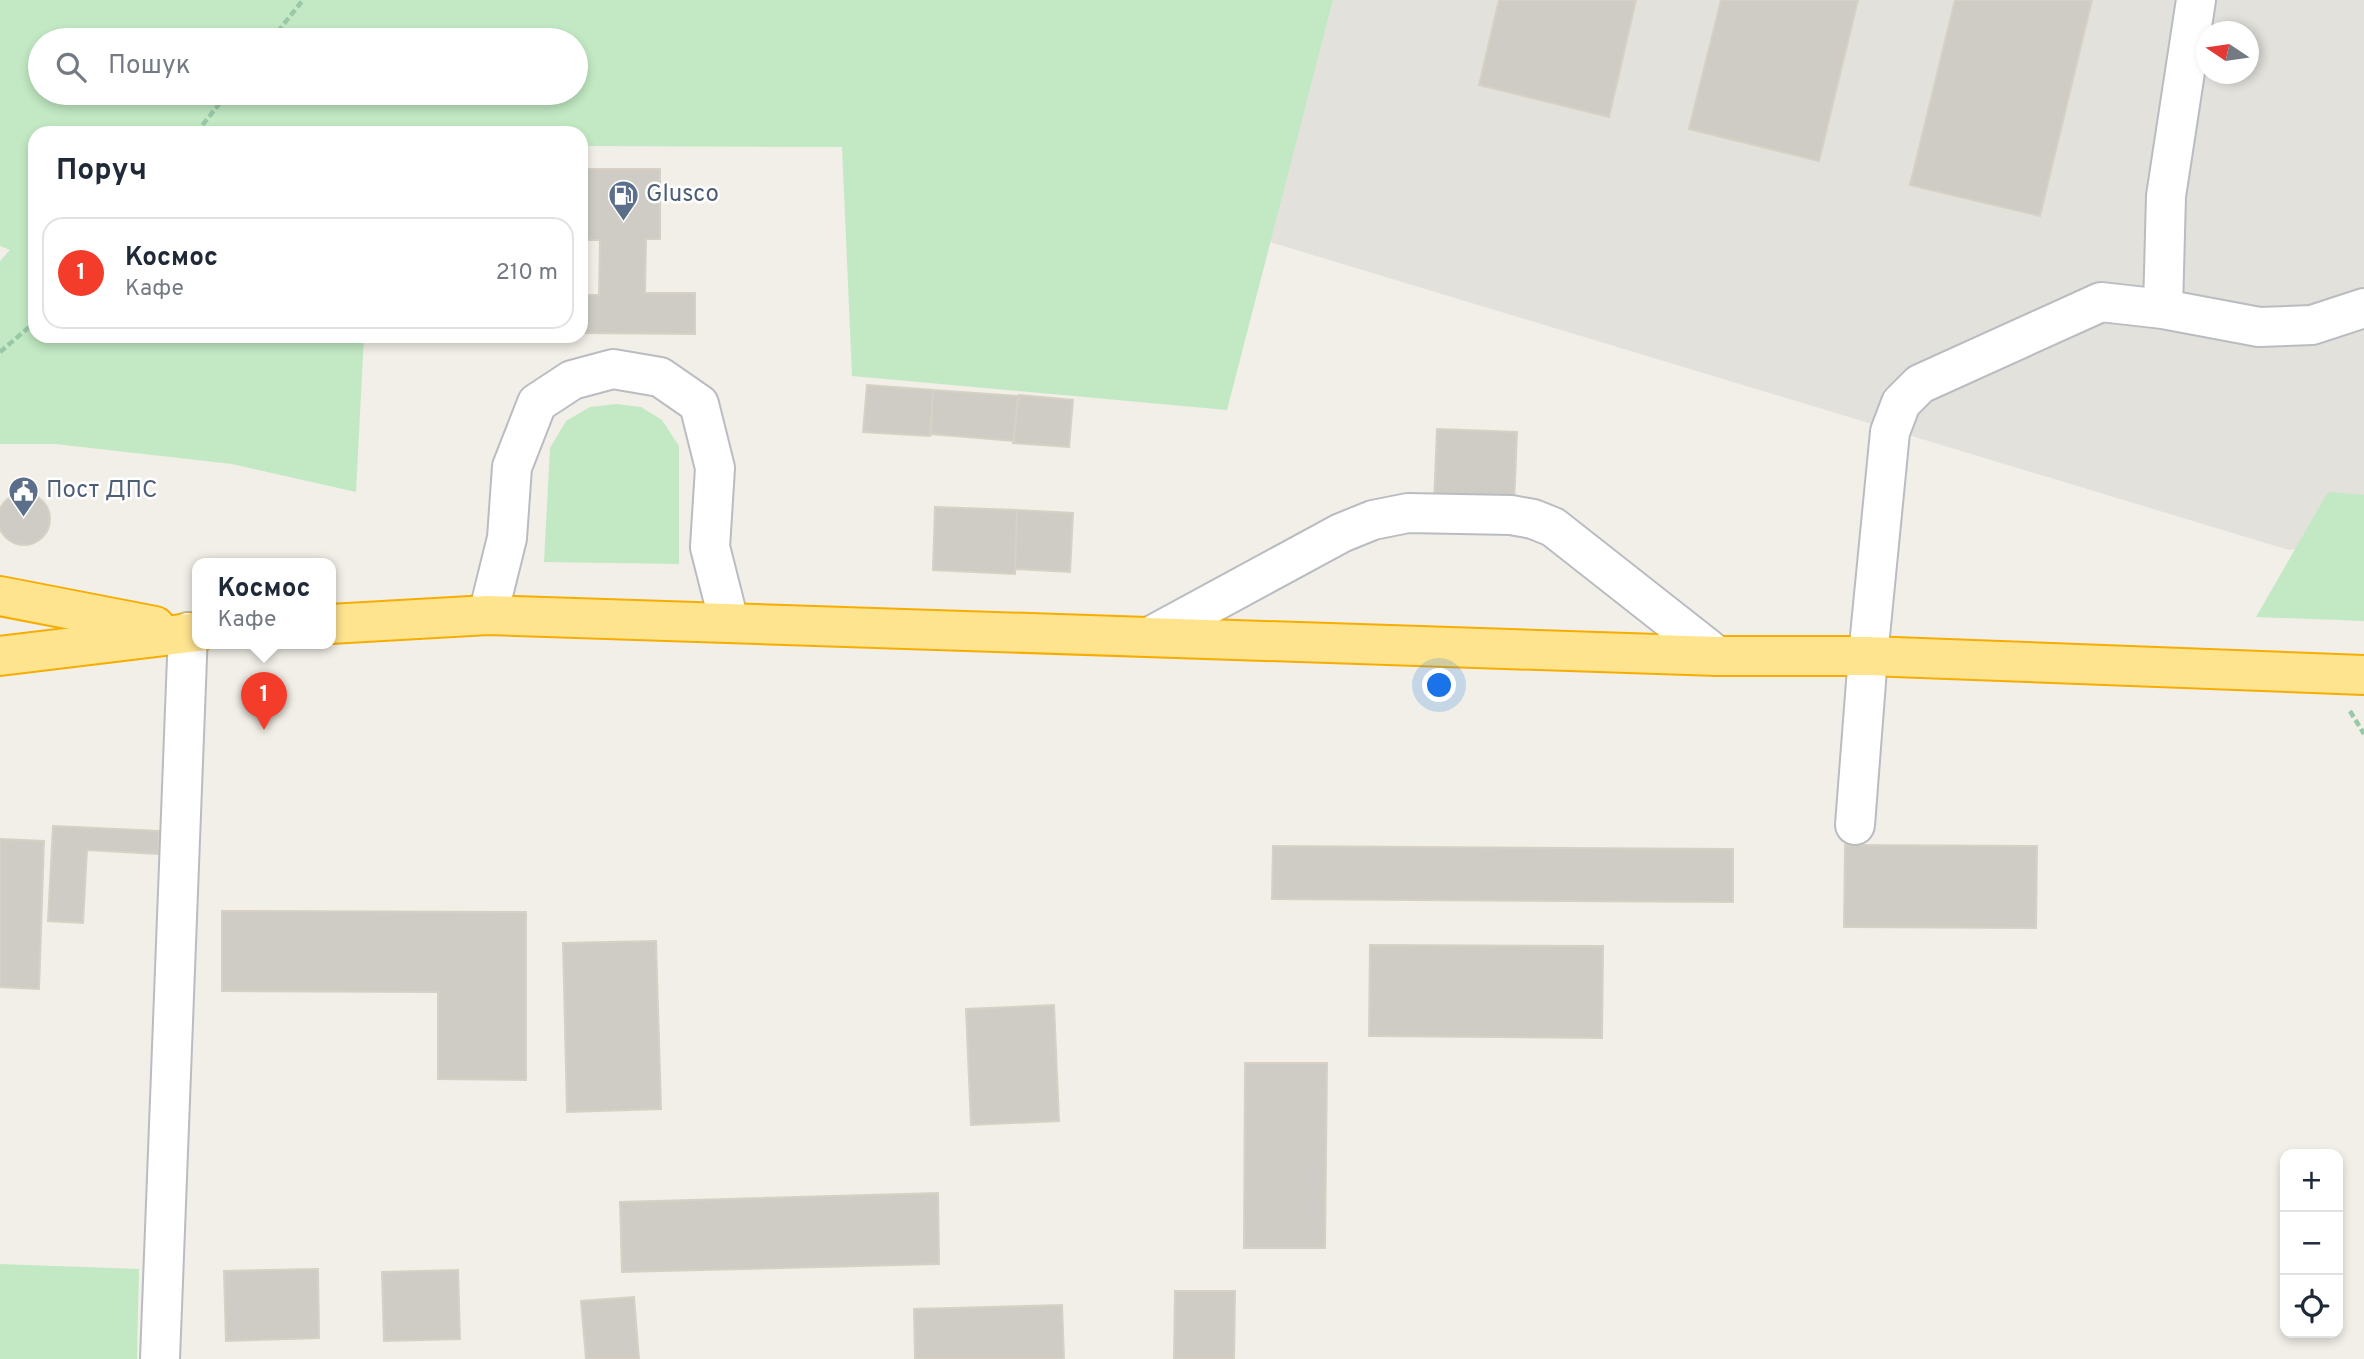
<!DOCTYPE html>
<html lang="uk">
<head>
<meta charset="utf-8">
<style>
  :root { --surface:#fff; --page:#f6f6f7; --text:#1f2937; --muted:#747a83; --line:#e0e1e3; --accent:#f33c2a }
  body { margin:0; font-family:Overpass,sans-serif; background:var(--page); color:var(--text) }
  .controls { position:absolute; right:21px; bottom:21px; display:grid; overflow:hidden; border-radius:14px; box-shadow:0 4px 10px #0003 }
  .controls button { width:63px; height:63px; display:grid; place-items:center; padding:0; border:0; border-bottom:2px solid var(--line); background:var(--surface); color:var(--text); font:35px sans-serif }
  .compass { position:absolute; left:2196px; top:21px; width:63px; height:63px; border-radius:50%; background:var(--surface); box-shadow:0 4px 10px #0003; rotate:283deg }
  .you { position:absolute; left:1440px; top:686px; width:24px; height:24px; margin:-18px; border:5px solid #fff; border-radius:50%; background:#1a73e8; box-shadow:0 0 0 10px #1a73e833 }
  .badge { display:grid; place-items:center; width:46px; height:46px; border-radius:50%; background:var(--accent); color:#fff; font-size:23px; font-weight:700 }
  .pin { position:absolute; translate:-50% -58px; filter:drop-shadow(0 2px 4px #0008) }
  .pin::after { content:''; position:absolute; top:37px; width:24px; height:21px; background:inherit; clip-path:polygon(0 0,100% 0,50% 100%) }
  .popup { position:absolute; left:192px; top:558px; width:144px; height:91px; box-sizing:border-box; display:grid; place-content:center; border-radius:14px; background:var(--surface); filter:drop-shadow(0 2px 5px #0005); font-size:23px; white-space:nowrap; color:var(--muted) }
  .popup b { font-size:26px; color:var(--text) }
  .popup::after { content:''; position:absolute; left:50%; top:100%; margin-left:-14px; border:14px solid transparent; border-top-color:var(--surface) }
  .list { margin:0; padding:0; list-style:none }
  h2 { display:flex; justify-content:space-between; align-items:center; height:91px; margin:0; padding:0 28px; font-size:30px }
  h2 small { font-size:23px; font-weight:400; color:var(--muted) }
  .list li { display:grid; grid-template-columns:46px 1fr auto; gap:21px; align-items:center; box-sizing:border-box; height:112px; margin:0 14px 14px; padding:0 14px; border:2px solid var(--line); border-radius:21px }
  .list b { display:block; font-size:26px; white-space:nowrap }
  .list p { margin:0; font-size:23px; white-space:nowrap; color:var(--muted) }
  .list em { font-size:23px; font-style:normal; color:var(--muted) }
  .icon { flex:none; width:38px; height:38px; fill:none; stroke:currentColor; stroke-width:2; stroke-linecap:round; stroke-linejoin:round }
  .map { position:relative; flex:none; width:2364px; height:1359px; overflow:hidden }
  .search { position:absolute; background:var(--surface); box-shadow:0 4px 10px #0003; left:28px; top:28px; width:560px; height:77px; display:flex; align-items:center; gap:18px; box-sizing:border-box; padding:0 24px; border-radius:38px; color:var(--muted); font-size:26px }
  .panel { position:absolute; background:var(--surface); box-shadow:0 4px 10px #0003; left:28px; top:126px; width:560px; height:217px; border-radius:21px }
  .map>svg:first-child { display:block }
  .industrial { fill:#e2e1db; fill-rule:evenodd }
  .green { fill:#c2e9c3; fill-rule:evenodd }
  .building { fill:#ceccc5; stroke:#d6d1c4; stroke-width:2 }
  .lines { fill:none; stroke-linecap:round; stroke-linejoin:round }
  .minor-casing { stroke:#b9bcc1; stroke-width:42 }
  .highway-casing { stroke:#f7ad00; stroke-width:42 }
  .path { stroke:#99c8a7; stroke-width:4.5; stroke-dasharray:7 3.5; stroke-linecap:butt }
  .minor { stroke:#fff; stroke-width:38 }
  .highway { stroke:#ffe48f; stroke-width:38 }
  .labels { text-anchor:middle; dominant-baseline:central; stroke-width:5; stroke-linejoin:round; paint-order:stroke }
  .service-label { font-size:24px; fill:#4e5e75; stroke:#fff; text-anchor:start }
</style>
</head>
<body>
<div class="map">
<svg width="2364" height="1359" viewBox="0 0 2364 1359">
  <rect width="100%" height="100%" fill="#f1efe7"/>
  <path class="industrial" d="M 1333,0 L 2364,0 L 2364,540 L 2289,550 L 1270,242 ZM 2206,32 L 2248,32 L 2248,74 L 2206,74 Z"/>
  <path class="green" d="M 0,0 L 1333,0 L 1227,410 L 852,376 L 842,147 L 581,146 L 581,133 L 35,133 L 35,336 L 364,336 L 356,492 L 232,464 L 55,444 L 0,444 L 0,261 L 10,250 L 0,246 ZM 40,40 L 576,40 L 576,93 L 40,93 Z
    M 617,404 L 641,407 L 662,420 L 679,446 L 679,564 L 544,562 L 550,448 L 566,421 L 590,407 Z
    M 2328,492 L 2364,495 L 2364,621 L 2256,617 Z
    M 0,1264 L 139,1269 L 137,1359 L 0,1359 Z"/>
  <path class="building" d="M 1499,0 L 1636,0 L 1609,117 L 1479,85 Z
    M 1721,0 L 1858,0 L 1819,161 L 1689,129 Z
    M 1955,0 L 2092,0 L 2040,216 L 1910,185 Z
    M 586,169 L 660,169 L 660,239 L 646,239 L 645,293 L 695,293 L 695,334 L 581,333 L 581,295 L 599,295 L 600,240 L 586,240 Z
    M 867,385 L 933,390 L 930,436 L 863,432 Z
    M 933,390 L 1018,396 L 1014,441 L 931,434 Z
    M 1019,395 L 1073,400 L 1069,447 L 1013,443 Z
    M 1437,429 L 1517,432 L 1514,506 L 1434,503 Z
    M-2 519a26 26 0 1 1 52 0a26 26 0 1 1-52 0Z
    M 935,507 L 1017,510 L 1015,574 L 933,570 Z
    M 1017,510 L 1073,513 L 1070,572 L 1015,569 Z
    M 53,826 L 159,831 L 158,854 L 87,850 L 83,923 L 48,921 Z
    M 0,839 L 44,841 L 39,989 L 0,987 Z
    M 1845,845 L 2037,846 L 2036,928 L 1844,927 Z
    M 1273,846 L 1733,849 L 1733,902 L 1272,899 Z
    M 222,911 L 526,912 L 526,1080 L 438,1079 L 438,992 L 222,991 Z
    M 656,941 L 661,1109 L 567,1112 L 563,943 Z
    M 1370,945 L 1603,946 L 1602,1038 L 1369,1036 Z
    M 1054,1005 L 1059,1121 L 971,1125 L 966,1009 Z
    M 1245,1063 L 1327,1063 L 1325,1248 L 1244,1248 Z
    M 938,1193 L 939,1264 L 622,1272 L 620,1202 Z
    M 318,1269 L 319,1338 L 226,1341 L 224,1271 Z
    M 458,1270 L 460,1339 L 384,1341 L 382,1272 Z
    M 1175,1291 L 1235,1291 L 1234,1359 L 1174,1359 Z
    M 634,1297 L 639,1359 L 586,1359 L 581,1301 Z
    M 1062,1305 L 1064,1359 L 915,1359 L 914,1309 Z"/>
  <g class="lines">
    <defs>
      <path id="minor" d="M 2163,309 L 2259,327 L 2312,325 L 2364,308
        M 488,615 L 507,538 L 512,467 L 537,403 L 572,380 L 613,369 L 660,377 L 699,404 L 715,468 L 710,547 L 729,622
        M 1151,636 L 1341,533 L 1373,520 L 1408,513 L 1511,515 L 1533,519 L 1553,527 L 1717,656
        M 1855,825 L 1868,656 L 1890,432 L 1901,403 L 1920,384 L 2101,302 L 2163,309 L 2166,196 L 2196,0
        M 160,1359 L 188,632"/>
      <path id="highway" d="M 0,596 L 155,626
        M 330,624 L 488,615 L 1717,656 L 1868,656 L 2364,675
        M 0,656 L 198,632"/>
    </defs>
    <use href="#minor" class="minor-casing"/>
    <use href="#highway" class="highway-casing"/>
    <path class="path" d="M 271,40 L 303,0
      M 196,133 L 228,93
      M 0,352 L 35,322
      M 2350,711 L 2364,734"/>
    <use href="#minor" class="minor"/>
    <use href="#highway" class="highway"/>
  </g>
  <defs>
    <symbol id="fuel-pin" viewBox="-11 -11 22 30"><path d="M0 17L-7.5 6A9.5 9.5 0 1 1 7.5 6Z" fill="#5c6f8a" stroke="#fff"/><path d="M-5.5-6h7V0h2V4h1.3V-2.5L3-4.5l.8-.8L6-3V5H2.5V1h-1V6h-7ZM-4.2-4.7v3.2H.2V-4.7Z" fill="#fff"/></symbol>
    <symbol id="civic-pin" viewBox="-11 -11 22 30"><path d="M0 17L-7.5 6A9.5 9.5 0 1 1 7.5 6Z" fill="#5c6f8a" stroke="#fff"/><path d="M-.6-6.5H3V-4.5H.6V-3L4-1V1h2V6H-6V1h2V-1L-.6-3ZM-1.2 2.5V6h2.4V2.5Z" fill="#fff"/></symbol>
  </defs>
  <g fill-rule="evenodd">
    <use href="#fuel-pin" x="606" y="178" width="35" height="47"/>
    <use href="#civic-pin" x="6" y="474" width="35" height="47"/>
  </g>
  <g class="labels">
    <g class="service-label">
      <text x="646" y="195">Glusco</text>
      <text x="46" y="491">Пост ДПС</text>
    </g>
  </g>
</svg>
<div class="controls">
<button>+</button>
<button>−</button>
<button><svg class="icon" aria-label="locate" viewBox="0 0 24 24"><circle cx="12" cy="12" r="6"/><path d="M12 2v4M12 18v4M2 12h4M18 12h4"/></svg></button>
</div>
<svg class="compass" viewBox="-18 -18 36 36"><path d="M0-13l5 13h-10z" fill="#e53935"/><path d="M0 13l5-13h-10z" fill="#747a83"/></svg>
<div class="you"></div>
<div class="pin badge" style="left:264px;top:730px">1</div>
<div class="popup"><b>Космос</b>Кафе</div>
<div class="search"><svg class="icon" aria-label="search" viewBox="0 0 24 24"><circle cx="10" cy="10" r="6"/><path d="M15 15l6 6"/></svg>Пошук</div>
<section class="panel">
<h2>Поруч<small></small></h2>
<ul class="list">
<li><span class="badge">1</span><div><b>Космос</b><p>Кафе</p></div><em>210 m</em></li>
</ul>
</section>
</div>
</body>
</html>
